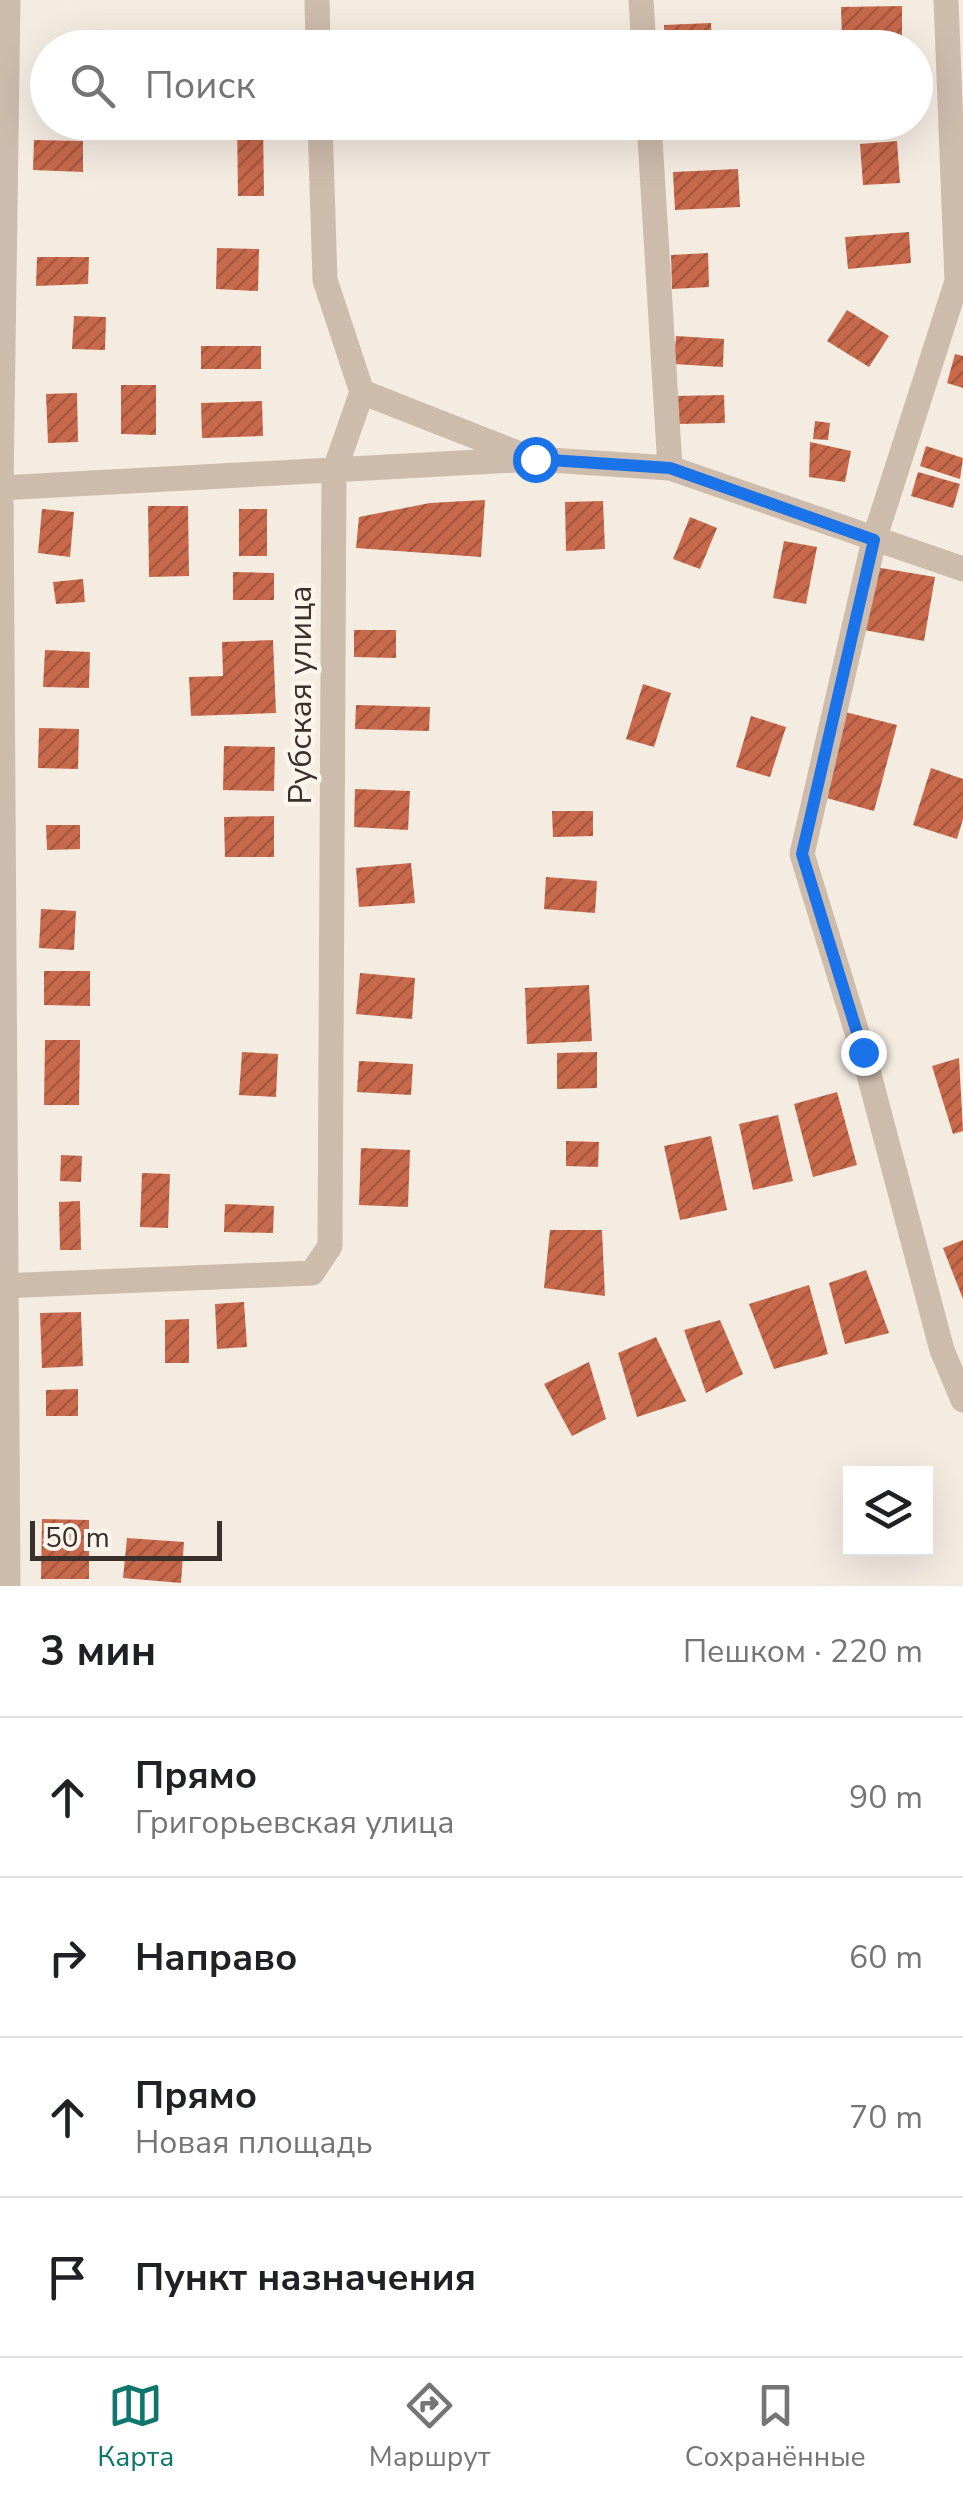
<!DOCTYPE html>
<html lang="ru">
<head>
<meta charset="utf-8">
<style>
  :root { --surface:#fff; --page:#f6f6f6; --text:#202124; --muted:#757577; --line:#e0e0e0; --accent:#0f766e }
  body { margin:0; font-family:"Nunito Sans",sans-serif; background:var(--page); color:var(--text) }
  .controls { position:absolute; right:30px; bottom:30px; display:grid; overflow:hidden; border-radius:0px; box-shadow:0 10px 40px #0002 }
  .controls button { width:90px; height:90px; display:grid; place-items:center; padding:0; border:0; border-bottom:2px solid var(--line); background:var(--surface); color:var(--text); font:50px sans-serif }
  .scale { position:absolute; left:30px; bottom:25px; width:192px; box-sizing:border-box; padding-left:10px; border:5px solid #3b302b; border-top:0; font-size:28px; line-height:35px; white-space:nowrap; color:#3b302b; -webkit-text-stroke:8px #fbf5ee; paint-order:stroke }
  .stop { position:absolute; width:30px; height:30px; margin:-22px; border:8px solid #1a73e8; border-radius:50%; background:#fff }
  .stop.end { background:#1a73e8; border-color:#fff; box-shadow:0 2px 10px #0008 }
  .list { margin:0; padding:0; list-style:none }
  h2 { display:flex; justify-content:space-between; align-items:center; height:130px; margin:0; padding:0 40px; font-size:42px }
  h2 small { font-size:32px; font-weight:400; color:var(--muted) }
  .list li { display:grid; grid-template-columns:65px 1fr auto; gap:30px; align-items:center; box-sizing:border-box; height:160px; padding:0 40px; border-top:2px solid var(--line) }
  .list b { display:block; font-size:38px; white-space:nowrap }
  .list p { margin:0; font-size:32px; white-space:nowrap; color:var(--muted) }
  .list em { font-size:32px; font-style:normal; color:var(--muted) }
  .icon { flex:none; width:55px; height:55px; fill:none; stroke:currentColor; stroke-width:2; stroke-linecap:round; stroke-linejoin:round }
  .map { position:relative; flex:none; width:963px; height:1586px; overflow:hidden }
  .search { position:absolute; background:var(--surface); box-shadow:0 10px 40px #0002; left:30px; right:30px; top:30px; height:110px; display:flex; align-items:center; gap:25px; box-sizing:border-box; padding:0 35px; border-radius:55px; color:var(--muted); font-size:38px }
  .sheet { height:770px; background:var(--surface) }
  nav { display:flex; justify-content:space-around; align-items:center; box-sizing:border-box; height:140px; border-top:2px solid var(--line); background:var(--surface); font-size:28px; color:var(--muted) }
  nav a { display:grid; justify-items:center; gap:5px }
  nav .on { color:var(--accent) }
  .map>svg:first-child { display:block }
  .building { fill:url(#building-hatch) }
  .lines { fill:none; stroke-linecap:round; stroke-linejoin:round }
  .street { stroke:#cdbbac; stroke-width:25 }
  .route { stroke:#1a73e8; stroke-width:12 }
  .labels { text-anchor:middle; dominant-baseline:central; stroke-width:9; stroke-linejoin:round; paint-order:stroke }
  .street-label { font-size:32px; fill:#3b302b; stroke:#fbf5ee }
</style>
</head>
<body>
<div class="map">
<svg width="963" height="1586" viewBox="0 0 963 1586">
  <defs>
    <pattern id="building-hatch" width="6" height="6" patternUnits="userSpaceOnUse" patternTransform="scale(2.5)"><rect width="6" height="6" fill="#c8694b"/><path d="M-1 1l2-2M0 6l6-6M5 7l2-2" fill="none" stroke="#a4573f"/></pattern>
  </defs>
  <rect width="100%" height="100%" fill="#f4ebe1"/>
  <path class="building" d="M 902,6 L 902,38 L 842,39 L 841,7 Z
    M 711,23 L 712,48 L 665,48 L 664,25 Z
    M 40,60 L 48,60 L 48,94 L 39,95 Z
    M 237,122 L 263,122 L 264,196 L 238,196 Z
    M 670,122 L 712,122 L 712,135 L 670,135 Z
    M 34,140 L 83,141 L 83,172 L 33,170 Z
    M 897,141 L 900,183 L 863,185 L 860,144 Z
    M 738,169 L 740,207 L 675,210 L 673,172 Z
    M 909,232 L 911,263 L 848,269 L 845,237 Z
    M 217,248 L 259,249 L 258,291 L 216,289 Z
    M 708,253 L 709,287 L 672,289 L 671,255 Z
    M 37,257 L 89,257 L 88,284 L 36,286 Z
    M 847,310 L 889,336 L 869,367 L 827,341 Z
    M 74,316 L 106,317 L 105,350 L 72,349 Z
    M 676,336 L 724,339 L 723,367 L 674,364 Z
    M 201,346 L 261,346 L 261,369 L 201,369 Z
    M 955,354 L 963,356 L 963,388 L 947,383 Z
    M 121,385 L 156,385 L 156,435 L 121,434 Z
    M 77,393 L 78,442 L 48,443 L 46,394 Z
    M 724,395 L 725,423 L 677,424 L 676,396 Z
    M 262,401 L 263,436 L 202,438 L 201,403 Z
    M 815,421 L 830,423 L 828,440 L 813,439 Z
    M 810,442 L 851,451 L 845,482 L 809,477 Z
    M 926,446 L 963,458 L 960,479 L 920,466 Z
    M 918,472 L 960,484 L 953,508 L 911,496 Z
    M 485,500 L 481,557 L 356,548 L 359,517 L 430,503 Z
    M 603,501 L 605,549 L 566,551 L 565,502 Z
    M 148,506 L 188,506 L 189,576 L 149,577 Z
    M 42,509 L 74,512 L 70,557 L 38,553 Z
    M 239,509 L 267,509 L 267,556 L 239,556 Z
    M 690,517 L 717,528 L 700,569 L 673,559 Z
    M 784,541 L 817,547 L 806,604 L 773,598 Z
    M 875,567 L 935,577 L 924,641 L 864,630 Z
    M 233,572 L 274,573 L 274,600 L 233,600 Z
    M 83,579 L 85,602 L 56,604 L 53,582 Z
    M 354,630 L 396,630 L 396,658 L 354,657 Z
    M 273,640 L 276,713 L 191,716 L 189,677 L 223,676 L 222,642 Z
    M 45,650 L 90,652 L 89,688 L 43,687 Z
    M 643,684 L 671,693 L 654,747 L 626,739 Z
    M 356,705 L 430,707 L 429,731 L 355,729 Z
    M 845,712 L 897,725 L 874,811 L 823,797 Z
    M 751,716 L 786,727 L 770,777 L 736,767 Z
    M 39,728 L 79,729 L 78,769 L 38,768 Z
    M 224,746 L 275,747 L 274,791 L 223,790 Z
    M 931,768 L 963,779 L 963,819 L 957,839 L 913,825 Z
    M 355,789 L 410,791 L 408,830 L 354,827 Z
    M 552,811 L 593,811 L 593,836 L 553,837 Z
    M 274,816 L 274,857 L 225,857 L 224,817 Z
    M 46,825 L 80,825 L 80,849 L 47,850 Z
    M 411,863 L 415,903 L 359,907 L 356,868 Z
    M 546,877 L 597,881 L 595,913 L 544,909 Z
    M 41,909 L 76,911 L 74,950 L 39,948 Z
    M 44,971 L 90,971 L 90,1006 L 44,1005 Z
    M 360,973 L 415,978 L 412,1019 L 356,1014 Z
    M 589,985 L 592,1041 L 527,1044 L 525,988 Z
    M 45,1040 L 80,1040 L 79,1105 L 44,1105 Z
    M 242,1052 L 278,1054 L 276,1097 L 239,1095 Z
    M 597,1052 L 597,1088 L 557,1089 L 557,1053 Z
    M 959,1058 L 963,1131 L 953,1134 L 932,1066 Z
    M 359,1061 L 413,1064 L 411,1095 L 357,1092 Z
    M 837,1092 L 857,1165 L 813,1177 L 794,1104 Z
    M 778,1115 L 793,1181 L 753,1190 L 739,1124 Z
    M 711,1136 L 727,1210 L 680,1220 L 664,1146 Z
    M 566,1141 L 599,1142 L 598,1167 L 566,1166 Z
    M 361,1148 L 410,1150 L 408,1207 L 359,1205 Z
    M 61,1155 L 82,1156 L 81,1182 L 60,1181 Z
    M 142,1173 L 170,1174 L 168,1228 L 140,1227 Z
    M 80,1201 L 81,1250 L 60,1250 L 59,1202 Z
    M 225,1204 L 274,1206 L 273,1233 L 224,1232 Z
    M 550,1230 L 602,1230 L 605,1296 L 544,1288 Z
    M 963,1240 L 963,1299 L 943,1248 Z
    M 866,1270 L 889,1333 L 845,1344 L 829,1283 Z
    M 809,1285 L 828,1354 L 774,1369 L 749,1304 Z
    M 244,1302 L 247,1347 L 217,1349 L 215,1304 Z
    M 81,1312 L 83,1366 L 42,1368 L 40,1313 Z
    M 189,1319 L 189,1363 L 165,1363 L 165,1320 Z
    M 720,1320 L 743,1374 L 706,1393 L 684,1330 Z
    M 656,1337 L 686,1401 L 637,1417 L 618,1353 Z
    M 589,1362 L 606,1419 L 572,1436 L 544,1384 Z
    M 78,1389 L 78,1416 L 46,1416 L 46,1390 Z
    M 42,1519 L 89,1520 L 89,1579 L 41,1579 Z
    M 127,1538 L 184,1542 L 181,1583 L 123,1578 Z"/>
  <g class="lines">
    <path class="street" d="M 8,0 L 1,488 L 8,1586
      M 317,0 L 318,48
      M 641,0 L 644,48
      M 946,0 L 957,281 L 874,540 L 802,854 L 863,1052 L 942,1350 L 963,1400
      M 649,122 L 670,468
      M 362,392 L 525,456
      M 0,488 L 535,459 L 670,468 L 963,569
      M 0,1286 L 312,1273 L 330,1246 L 334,472 L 362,392 L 325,280 L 320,122"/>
  </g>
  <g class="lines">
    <path class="route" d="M 535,459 L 670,468 L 874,540 L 802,854 L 863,1052"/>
  </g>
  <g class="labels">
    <g class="street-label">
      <text transform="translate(300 695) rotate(-90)">Рубская улица</text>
    </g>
  </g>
</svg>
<div class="controls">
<button><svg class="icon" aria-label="layers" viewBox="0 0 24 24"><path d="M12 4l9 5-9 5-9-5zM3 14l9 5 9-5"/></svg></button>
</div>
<div class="scale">50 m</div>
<div class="stop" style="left:535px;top:459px"></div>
<div class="stop end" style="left:863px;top:1052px"></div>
<div class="search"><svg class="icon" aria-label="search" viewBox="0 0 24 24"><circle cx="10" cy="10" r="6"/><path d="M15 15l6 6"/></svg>Поиск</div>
</div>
<section class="sheet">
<h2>3 мин<small>Пешком · 220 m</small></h2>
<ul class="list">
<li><svg class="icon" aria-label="ahead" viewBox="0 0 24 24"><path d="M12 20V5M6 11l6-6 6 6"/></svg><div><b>Прямо</b><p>Григорьевская улица</p></div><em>90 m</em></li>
<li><svg class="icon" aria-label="right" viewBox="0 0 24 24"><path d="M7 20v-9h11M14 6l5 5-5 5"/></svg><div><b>Направо</b></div><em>60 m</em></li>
<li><svg class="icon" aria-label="ahead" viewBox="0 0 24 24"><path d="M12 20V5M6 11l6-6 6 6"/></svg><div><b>Прямо</b><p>Новая площадь</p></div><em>70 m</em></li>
<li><svg class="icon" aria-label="arrive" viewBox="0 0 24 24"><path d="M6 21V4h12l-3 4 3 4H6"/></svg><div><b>Пункт назначения</b></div></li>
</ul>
</section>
<nav>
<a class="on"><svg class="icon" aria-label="map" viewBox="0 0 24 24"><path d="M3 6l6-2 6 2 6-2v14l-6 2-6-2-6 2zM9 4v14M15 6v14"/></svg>Карта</a>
<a><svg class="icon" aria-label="directions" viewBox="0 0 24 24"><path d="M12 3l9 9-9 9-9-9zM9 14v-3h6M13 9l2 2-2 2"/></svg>Маршрут</a>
<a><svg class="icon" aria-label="saved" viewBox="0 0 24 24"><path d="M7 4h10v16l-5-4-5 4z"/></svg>Сохранённые</a>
</nav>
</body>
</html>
